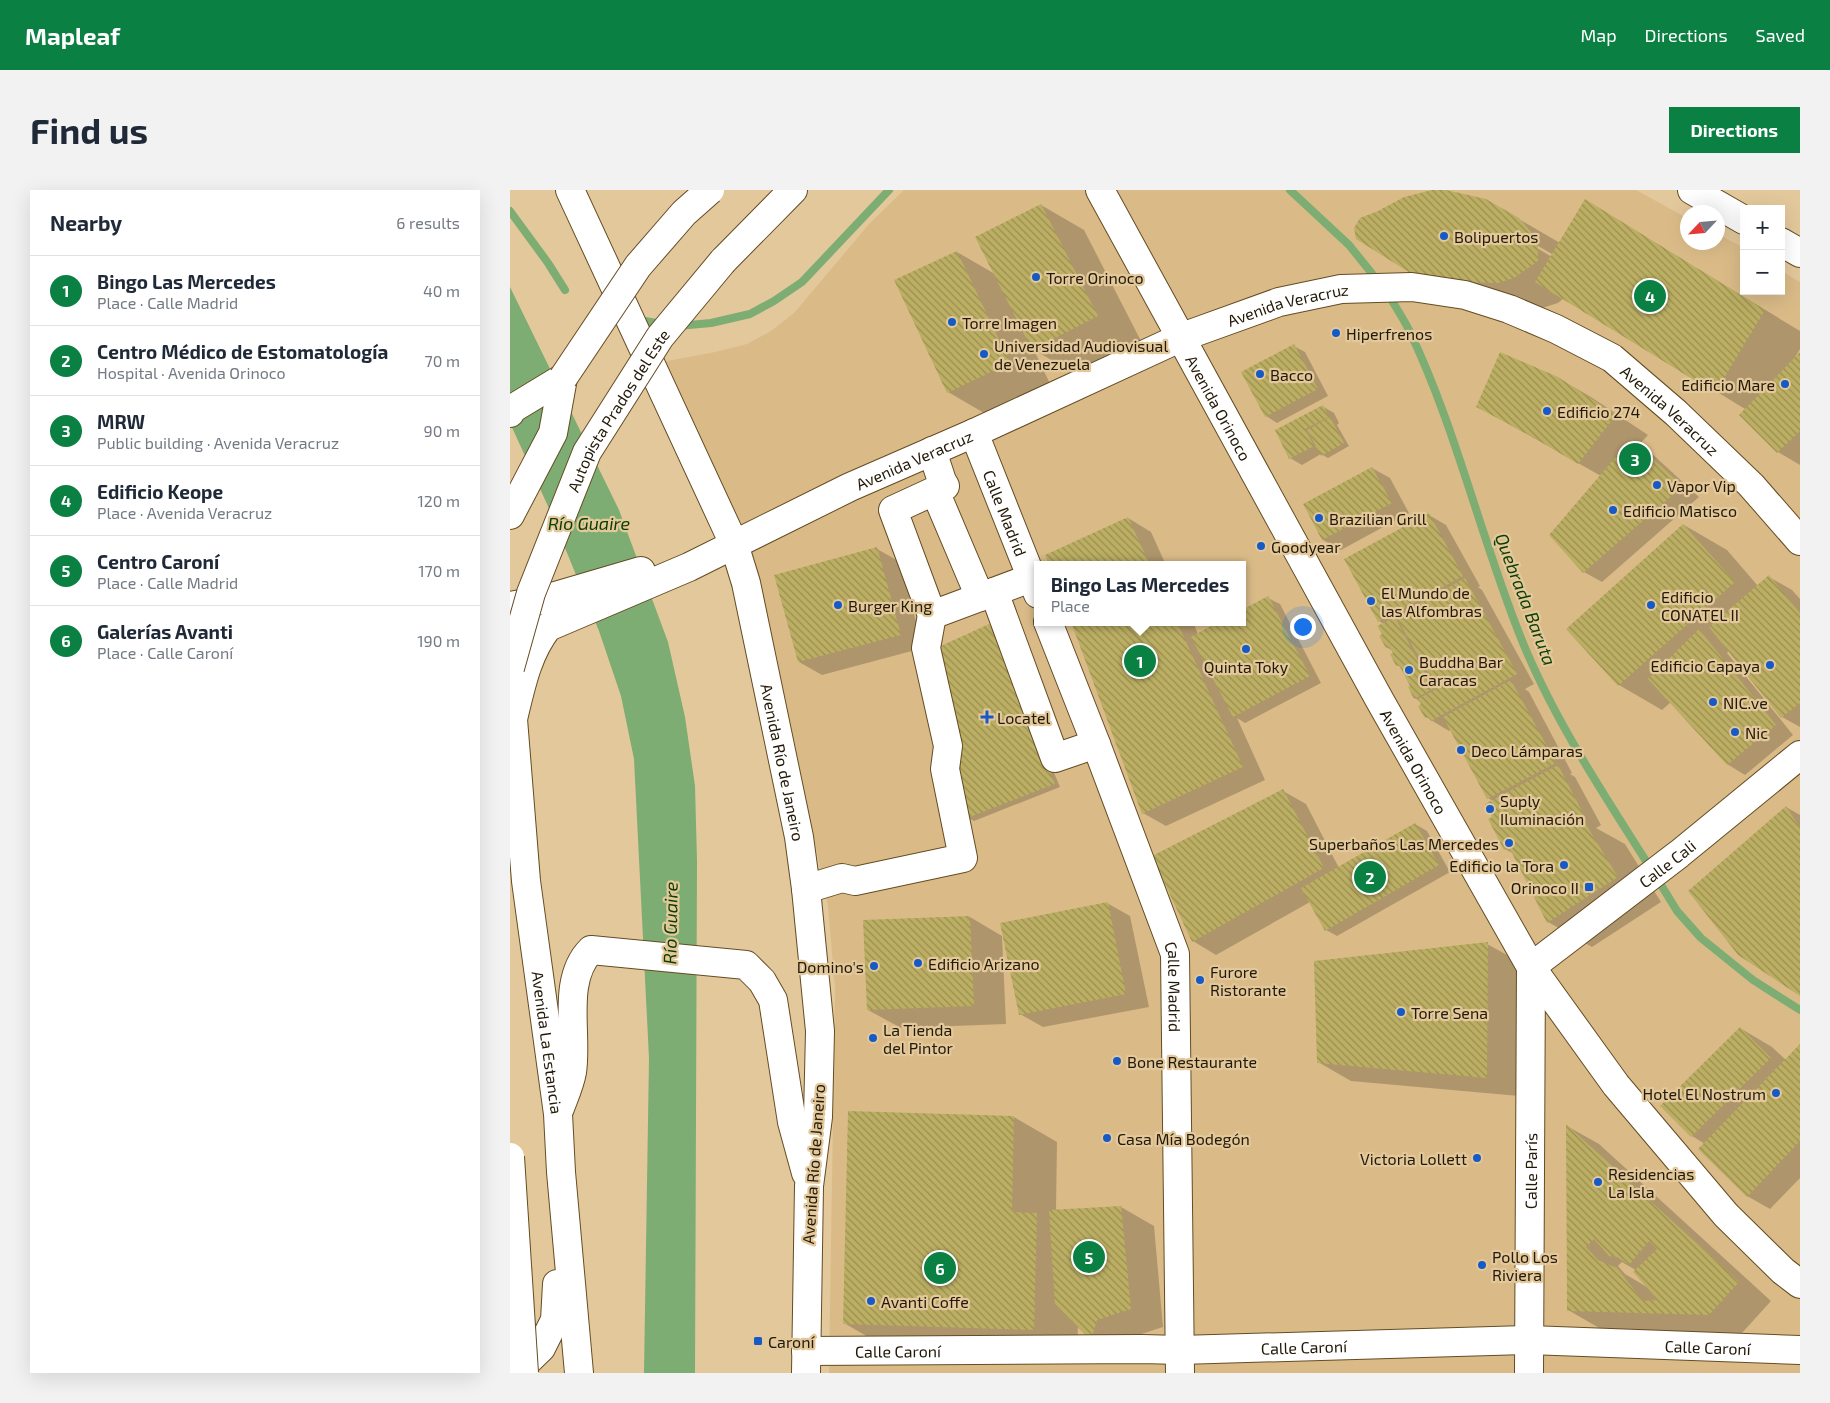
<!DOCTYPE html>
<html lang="en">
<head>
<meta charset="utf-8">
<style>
  :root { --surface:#fff; --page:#f2f2f3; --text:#1f2937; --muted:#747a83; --line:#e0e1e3; --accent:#0b8043 }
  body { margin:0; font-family:"Exo 2",sans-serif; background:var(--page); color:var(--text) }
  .controls { position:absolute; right:15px; top:15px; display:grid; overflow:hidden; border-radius:0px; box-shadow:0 5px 20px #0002 }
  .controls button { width:45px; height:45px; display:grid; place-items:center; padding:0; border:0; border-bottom:1px solid var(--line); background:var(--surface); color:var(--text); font:25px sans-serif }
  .compass { position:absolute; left:1170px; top:15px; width:45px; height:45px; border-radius:50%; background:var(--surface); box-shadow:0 5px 20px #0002; rotate:244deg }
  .you { position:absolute; left:792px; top:436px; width:18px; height:18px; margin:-12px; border:4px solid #fff; border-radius:50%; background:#1a73e8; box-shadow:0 0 0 8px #1a73e833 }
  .badge { display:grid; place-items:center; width:32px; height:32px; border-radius:50%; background:var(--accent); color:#fff; font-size:16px; font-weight:700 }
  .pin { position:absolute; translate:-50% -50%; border:2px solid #fff; box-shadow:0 1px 5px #0006 }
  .popup { position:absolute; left:524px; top:371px; width:212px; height:65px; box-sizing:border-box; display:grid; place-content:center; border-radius:0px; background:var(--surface); filter:drop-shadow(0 1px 4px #0005); font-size:16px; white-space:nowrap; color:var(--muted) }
  .popup b { font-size:19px; color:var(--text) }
  .popup::after { content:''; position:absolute; left:50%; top:100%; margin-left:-10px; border:10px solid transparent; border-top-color:var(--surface) }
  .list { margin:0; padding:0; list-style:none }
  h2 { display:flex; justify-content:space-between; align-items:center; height:65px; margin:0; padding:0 20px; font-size:21px }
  h2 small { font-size:16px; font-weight:400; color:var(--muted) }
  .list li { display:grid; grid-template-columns:32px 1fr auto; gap:15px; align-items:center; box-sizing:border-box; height:70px; padding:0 20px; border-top:1px solid var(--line) }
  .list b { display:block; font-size:19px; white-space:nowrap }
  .list p { margin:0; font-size:16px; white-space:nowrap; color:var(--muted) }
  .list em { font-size:16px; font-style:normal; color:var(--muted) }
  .map { position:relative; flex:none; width:1290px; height:1183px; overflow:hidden; border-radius:0px }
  header { display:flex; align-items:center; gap:30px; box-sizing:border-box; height:70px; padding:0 25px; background:var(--accent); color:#fff }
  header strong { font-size:24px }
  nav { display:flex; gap:28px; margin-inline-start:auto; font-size:18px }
  .intro { display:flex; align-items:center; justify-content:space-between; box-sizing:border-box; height:120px; padding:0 30px }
  h1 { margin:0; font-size:35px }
  .button { padding:12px 22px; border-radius:0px; background:var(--accent); color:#fff; font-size:18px; font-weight:700 }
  main { display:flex; gap:30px; padding:0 30px }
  aside { flex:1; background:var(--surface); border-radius:0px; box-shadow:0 5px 20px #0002 }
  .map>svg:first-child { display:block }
  .built { fill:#dabb88; fill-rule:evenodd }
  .water { fill:#7dad72 }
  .shadow { fill:#0003; fill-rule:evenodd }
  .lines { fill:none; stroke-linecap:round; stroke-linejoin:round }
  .stream { stroke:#7dad72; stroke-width:8 }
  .building { fill:url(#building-back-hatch); fill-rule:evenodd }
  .minor-casing { stroke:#644c23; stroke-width:30 }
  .highway-casing { stroke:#644c23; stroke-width:30 }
  .minor { stroke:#fff; stroke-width:28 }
  .highway { stroke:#fff; stroke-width:28 }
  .highway-bridge-casing { stroke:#644c23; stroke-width:30; stroke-linecap:butt }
  .highway-bridge { stroke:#fff; stroke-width:28 }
  .poi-dot { fill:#165ac5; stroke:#e3c89b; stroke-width:2 }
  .labels { text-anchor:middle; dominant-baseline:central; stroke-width:4.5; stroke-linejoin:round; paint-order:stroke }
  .poi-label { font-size:16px; fill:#221907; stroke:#e3c89b; text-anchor:start }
  .street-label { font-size:16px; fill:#221907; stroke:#e3c89b }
  .water-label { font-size:18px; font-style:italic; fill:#0c3d00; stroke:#e3c89b }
</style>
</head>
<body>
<header>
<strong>Mapleaf</strong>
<nav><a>Map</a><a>Directions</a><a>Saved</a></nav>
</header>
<div class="intro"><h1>Find us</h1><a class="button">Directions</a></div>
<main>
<aside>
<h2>Nearby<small>6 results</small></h2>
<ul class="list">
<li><span class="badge">1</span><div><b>Bingo Las Mercedes</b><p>Place · Calle Madrid</p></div><em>40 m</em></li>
<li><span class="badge">2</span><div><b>Centro Médico de Estomatología</b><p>Hospital · Avenida Orinoco</p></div><em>70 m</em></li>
<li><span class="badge">3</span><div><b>MRW</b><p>Public building · Avenida Veracruz</p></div><em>90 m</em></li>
<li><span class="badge">4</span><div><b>Edificio Keope</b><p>Place · Avenida Veracruz</p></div><em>120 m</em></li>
<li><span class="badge">5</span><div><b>Centro Caroní</b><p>Place · Calle Madrid</p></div><em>170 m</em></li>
<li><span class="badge">6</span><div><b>Galerías Avanti</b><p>Place · Calle Caroní</p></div><em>190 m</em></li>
</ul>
</aside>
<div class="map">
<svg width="1290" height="1183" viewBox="0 0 1290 1183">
  <defs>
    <pattern id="building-back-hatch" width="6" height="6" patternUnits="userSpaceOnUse" patternTransform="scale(1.25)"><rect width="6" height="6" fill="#bcaf64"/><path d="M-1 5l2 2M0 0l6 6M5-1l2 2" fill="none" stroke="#988e50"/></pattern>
  </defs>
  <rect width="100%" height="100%" fill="#e3c89b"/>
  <path class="built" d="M 394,0 L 1126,0 L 1177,28 L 1178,52 L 1208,52 L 1208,44 L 1234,58 L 1234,101 L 1271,101 L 1271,81 L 1290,92 L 1290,1183 L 319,1183 L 325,799 L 318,716 L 285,557 L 242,371 L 218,307 L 147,173 L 205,162 L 237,154 L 261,141 L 284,123 L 360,33 ZM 528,375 L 732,375 L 732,432 L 528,432 Z"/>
  <path class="water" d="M 0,97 L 109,320 L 158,452 L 175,527 L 185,596 L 187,671 L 185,1183 L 134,1183 L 139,868 L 124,569 L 111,506 L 89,441 L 37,314 L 0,233 Z"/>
  <path class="shadow" d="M 926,0 L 976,10 L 1050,53 L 1076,11 L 1290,141 L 1290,159 L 1284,169 L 1290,164 L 1290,275 L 1268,262 L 1230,225 L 1235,219 L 1054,108 L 1048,113 L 1032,118 L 988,116 L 950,110 ZM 1023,53 L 1042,64 L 1042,67 L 1022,55 Z
    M 531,15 L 574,40 L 631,151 L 566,184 L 524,160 L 542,198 L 481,227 L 438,202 L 447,62 L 485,84 Z
    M 784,156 L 795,162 L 818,206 L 767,233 L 756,226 Z
    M 1048,188 L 1081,207 L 1138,245 L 1129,255 L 1139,261 L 1189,307 L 1092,392 L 1074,382 L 1041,345 L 1091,286 L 967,216 Z
    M 812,216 L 824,223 L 829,233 L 827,235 L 839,256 L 818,268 L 811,264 L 792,275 L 780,268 L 766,241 Z
    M 862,278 L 880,288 L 899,323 L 831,360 L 813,350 L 795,314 Z
    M 919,325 L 936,335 L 970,396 L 968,397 L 972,400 L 1024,494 L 1015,499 L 1019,502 L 1062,583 L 1060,584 L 1065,587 L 1091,635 L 1086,638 L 1115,654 L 1151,712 L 1082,757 L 1038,732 L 1004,664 L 995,659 L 984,627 L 983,611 L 978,608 L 941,539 L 939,541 L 916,527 L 913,514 L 905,508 L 902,496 L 892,478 L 887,475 L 883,461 L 876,457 L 874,445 L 874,434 L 869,431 Z
    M 618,328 L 641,342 L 656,375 L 541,375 Z
    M 1174,335 L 1217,360 L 1248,396 L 1259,387 L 1282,400 L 1290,409 L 1290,537 L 1272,527 L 1219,460 L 1217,463 L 1283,545 L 1235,585 L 1217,574 L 1161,512 L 1152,520 L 1109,495 L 1058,439 Z
    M 367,359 L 390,372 L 413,458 L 312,485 L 289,472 Z
    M 758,408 L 770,414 L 811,493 L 735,533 L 727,528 L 755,590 L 656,636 L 633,623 L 562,432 L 683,432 L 688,444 L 732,432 Z
    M 479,435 L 484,438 L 550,597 L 464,631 L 458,628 Z
    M 773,601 L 796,614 L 829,678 L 905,634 L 917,641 L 940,682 L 827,746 L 816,740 L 800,712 L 706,765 L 683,751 L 644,667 Z
    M 1276,617 L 1290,625 L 1290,804 Z
    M 597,713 L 620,726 L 639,817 L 533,837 L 510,824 Z
    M 460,727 L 492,746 L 496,834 L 391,838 L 358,820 Z
    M 977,754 L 1010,772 L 1009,906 L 841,891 L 808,872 Z
    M 1230,838 L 1262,857 L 1276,870 L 1290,856 L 1290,988 L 1260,1019 L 1237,1006 L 1195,954 L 1182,946 L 1152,916 Z
    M 339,923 L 504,927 L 547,952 L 546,1021 L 611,1017 L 644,1036 L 653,1137 L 619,1148 L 582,1149 L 568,1135 L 567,1164 L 377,1158 L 334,1133 Z
    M 1057,936 L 1089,954 L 1261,1111 L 1232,1143 L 1091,1139 L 1058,1120 ZM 1112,1072 L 1127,1081 L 1137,1097 L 1115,1084 L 1108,1076 Z"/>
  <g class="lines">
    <path class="stream" d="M 780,0 L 839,55 L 868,91
      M 0,21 L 38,73 L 55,100
      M 878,104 C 885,116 893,128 899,140 C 947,240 971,350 1013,453 C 1052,548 1114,633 1167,721 L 1191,748 L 1243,790 L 1290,820
      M 135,131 L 152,134
      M 168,136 L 201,133 L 240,124 L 264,111 L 292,92 L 379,0"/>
  </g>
  <path class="building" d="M 922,0 L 936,0 L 976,9 L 1009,28 L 1021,42 L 1028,57 L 1028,71 L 1004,88 L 988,93 L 944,92 L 905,86 L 846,49 L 844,38 L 850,28 L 868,21 L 894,7 Z
    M 1075,9 L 1255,120 L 1205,203 L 1025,92 Z
    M 531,14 L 588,126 L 522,160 L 465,47 Z
    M 447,61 L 500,173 L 437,203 L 384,90 Z
    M 784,154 L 808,199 L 755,227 L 731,182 Z
    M 990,162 L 1048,187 L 1106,225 L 1068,274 L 1023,247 L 966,217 Z
    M 1290,162 L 1290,241 L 1267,263 L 1229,225 Z
    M 813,215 L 819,227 L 795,239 L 804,256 L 779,269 L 765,240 Z
    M 820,227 L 834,253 L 811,266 L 797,240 Z
    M 1121,249 L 1173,296 L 1073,383 L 1039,345 Z
    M 862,277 L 882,313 L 812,350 L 793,314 Z
    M 919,323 L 953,386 L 868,432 L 834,369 Z
    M 618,327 L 640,375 L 539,375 L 535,365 Z
    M 1173,334 L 1225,392 L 1108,496 L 1056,439 Z
    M 367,357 L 391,445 L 288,472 L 264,385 Z
    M 1259,385 L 1290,423 L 1290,513 L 1271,528 L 1199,437 Z
    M 955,388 L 1007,484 L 921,531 L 918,527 L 915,528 L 908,516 L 911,514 L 908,509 L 926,499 L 886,426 Z
    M 758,406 L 800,486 L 723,527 L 681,447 L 708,432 L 732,432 L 732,420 Z
    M 885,427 L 923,499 L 904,509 L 898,497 L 900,496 L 889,475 L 886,476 L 880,464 L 883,463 L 879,456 L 876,458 L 869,446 L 872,444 L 867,436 Z
    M 561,432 L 667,432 L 733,577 L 632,624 Z
    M 479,434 L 545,594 L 457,628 L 422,460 Z
    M 1189,439 L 1266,535 L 1217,575 L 1138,489 Z
    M 1001,490 L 1046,573 L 977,609 L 933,527 Z
    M 1048,575 L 1074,625 L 1041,644 L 1072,628 L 1108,687 L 1037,733 L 1002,663 L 999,658 L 994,660 L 978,629 L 982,627 L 975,614 Z
    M 773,599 L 814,678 L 682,752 L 642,666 Z
    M 1276,616 L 1290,638 L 1290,806 L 1228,765 L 1178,701 Z
    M 905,633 L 929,675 L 815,741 L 791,698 Z
    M 598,712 L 616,804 L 509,825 L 490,733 Z
    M 460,726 L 464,816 L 357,820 L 353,730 Z
    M 978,752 L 977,888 L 807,873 L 804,771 Z
    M 1230,837 L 1261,868 L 1181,947 L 1150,916 Z
    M 1290,854 L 1290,951 L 1237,1007 L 1188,959 Z
    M 338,921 L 504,926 L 502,1022 L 527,1023 L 524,1140 L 333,1134 Z
    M 1056,934 L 1229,1092 L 1199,1125 L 1057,1121 ZM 1084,1049 L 1099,1066 L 1107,1067 L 1119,1075 L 1139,1051 L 1147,1059 L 1123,1082 L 1148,1110 L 1133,1111 L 1107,1078 L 1088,1070 L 1076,1057 Z
    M 611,1016 L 621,1119 L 587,1130 L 581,1150 L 545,1115 L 539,1020 Z"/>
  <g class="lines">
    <defs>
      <g id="minor">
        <path id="s1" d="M 60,0 L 224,354 L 236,393 L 289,647 L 296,699 L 310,841 L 308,927 L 299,996 L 296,1183"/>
        <path id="s2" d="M 590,0 L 869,509 L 1021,777 L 1106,895 L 1216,1025 L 1273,1081 L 1290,1094"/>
        <path d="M 1182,0 L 1234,30"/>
        <path d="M 1271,52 L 1290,63"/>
        <path id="s3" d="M 464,243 L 528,404"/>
        <path d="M 422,261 L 432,291 L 435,296 L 383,320 L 422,425 L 521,388"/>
        <path d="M 425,301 L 470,407"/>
        <path d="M 484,402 L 545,568 L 586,554"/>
        <path d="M 0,416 L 32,410 L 131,381"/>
        <path id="s4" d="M 538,432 L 586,554 L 665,764 L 670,1183"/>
        <path id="s5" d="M 0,521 L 3,529 L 16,691 L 48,924 L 51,982 L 69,1183"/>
        <path id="s6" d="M 3,529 C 11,496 17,464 38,437 L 179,377 L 340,297 L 464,243 L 672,147 L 769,112 L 831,99 L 902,97 L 955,105 L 999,119 L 1046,139 L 1102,168 L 1166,223 L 1241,295 L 1290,351"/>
        <path d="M 296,699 L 332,688 L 345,691 L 453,668 L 435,579 L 438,556 L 416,458 L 422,425"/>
        <path id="s7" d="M 1021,777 L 1169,664 L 1290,565"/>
        <path d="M 50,918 C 54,907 60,894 62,882 C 68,844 51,790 81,760 L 236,775 L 252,791 L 263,810 L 282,932 L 296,983"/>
        <path id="s8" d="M 296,1161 L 632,1159 L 670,1160 L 1019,1150 L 1290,1160"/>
        <path d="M 5,1183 L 31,1158 L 45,1130 L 47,1094"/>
        <path id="s9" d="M 1019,1183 L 1021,777"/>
      </g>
      <path id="highway" d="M 213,71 L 283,0
        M 0,223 L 2,219 L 53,188
        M 0,325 L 43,243 L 53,188"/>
    </defs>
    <use href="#minor" class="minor-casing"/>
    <use href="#highway" class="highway-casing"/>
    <use href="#minor" class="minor"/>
    <use href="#highway" class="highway"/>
    <defs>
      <g id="highway-bridge">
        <path d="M 53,188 L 128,76 L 174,23 L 200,0"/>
        <path id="s10" d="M 0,478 L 21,403 L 77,262 L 150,147 L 213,71"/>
        <path d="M 0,967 L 14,1183"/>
      </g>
    </defs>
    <use href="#highway-bridge" class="highway-bridge-casing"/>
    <use href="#highway-bridge" class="highway-bridge"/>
  </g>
  <g class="poi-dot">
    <circle cx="934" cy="46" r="5"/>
    <circle cx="526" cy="87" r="5"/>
    <circle cx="442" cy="132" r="5"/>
    <circle cx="826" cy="143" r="5"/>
    <circle cx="474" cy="164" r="5"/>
    <circle cx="750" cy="184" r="5"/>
    <circle cx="1275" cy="194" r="5"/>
    <circle cx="1037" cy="221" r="5"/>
    <circle cx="1147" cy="295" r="5"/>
    <circle cx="1103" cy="320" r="5"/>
    <circle cx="809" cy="328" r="5"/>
    <circle cx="751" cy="356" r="5"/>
    <circle cx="861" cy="411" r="5"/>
    <circle cx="328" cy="415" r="5"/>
    <circle cx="1141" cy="415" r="5"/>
    <circle cx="736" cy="459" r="5"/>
    <circle cx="1260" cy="475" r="5"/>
    <circle cx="899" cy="480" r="5"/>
    <circle cx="1203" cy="512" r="5"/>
    <path d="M474.5 519.5h5v5h5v5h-5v5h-5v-5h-5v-5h5z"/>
    <circle cx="1225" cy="542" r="5"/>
    <circle cx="951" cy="560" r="5"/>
    <circle cx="980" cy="619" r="5"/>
    <circle cx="999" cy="653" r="5"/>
    <circle cx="1054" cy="675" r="5"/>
    <rect x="1074" y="692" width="10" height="10" rx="2.5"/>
    <circle cx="408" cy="773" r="5"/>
    <circle cx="364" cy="776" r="5"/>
    <circle cx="690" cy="790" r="5"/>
    <circle cx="891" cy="822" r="5"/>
    <circle cx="363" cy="848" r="5"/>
    <circle cx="607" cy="871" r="5"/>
    <circle cx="1266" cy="903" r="5"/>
    <circle cx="597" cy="948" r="5"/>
    <circle cx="967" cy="968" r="5"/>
    <circle cx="1088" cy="992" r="5"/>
    <circle cx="972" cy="1075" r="5"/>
    <circle cx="361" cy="1111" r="5"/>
    <rect x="243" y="1146" width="10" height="10" rx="2.5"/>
  </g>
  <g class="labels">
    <g class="poi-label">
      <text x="944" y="46">Bolipuertos</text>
      <text x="536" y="87">Torre Orinoco</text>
      <text x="452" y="132">Torre Imagen</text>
      <text x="836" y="143">Hiperfrenos</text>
      <text x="484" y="155">Universidad Audiovisual<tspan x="484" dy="18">de Venezuela</tspan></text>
      <text x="760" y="184">Bacco</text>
      <text x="1265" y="194" text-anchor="end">Edificio Mare</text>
      <text x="1047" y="221">Edificio 274</text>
      <text x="1157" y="295">Vapor Vip</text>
      <text x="1113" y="320">Edificio Matisco</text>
      <text x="819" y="328">Brazilian Grill</text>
      <text x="761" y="356">Goodyear</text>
      <text x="871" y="402">El Mundo de<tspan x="871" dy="18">las Alfombras</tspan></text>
      <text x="1151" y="406">Edificio<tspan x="1151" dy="18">CONATEL II</tspan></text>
      <text x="338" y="415">Burger King</text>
      <text x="909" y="471">Buddha Bar<tspan x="909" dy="18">Caracas</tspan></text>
      <text x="1250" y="475" text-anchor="end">Edificio Capaya</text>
      <text x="736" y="476" text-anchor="middle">Quinta Toky</text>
      <text x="1213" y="512">NIC.ve</text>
      <text x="487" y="527">Locatel</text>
      <text x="1235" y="542">Nic</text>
      <text x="961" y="560">Deco Lámparas</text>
      <text x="990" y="610">Suply<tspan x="990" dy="18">Iluminación</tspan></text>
      <text x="989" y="653" text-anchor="end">Superbaños Las Mercedes</text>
      <text x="1044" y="675" text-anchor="end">Edificio la Tora</text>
      <text x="1069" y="697" text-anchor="end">Orinoco II</text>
      <text x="418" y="773">Edificio Arizano</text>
      <text x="354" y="776" text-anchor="end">Domino's</text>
      <text x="700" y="781">Furore<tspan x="700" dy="18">Ristorante</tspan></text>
      <text x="901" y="822">Torre Sena</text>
      <text x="373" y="839">La Tienda<tspan x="373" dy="18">del Pintor</tspan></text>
      <text x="617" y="871">Bone Restaurante</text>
      <text x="1256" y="903" text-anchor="end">Hotel El Nostrum</text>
      <text x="607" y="948">Casa Mía Bodegón</text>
      <text x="957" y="968" text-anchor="end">Victoria Lollett</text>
      <text x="1098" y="983">Residencias<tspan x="1098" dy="18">La Isla</tspan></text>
      <text x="982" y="1066">Pollo Los<tspan x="982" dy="18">Riviera</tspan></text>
      <text x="371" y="1111">Avanti Coffe</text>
      <text x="258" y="1151">Caroní</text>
    </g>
    <g class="street-label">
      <text stroke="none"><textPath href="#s6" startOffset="908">Avenida Veracruz</textPath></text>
      <text stroke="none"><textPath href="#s2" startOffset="248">Avenida Orinoco</textPath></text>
      <text stroke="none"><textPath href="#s10" startOffset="281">Autopista Prados del Este</textPath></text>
      <text stroke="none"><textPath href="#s6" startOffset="1326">Avenida Veracruz</textPath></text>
      <text stroke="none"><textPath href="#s6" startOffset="502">Avenida Veracruz</textPath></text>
      <text stroke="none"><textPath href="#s3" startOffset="86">Calle Madrid</textPath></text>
      <text stroke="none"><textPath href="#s1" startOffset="614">Avenida Río de Janeiro</textPath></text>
      <text stroke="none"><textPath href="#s2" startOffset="652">Avenida Orinoco</textPath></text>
      <text stroke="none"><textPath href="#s7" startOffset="171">Calle Cali</textPath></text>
      <text stroke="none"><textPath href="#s4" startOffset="388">Calle Madrid</textPath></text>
      <text stroke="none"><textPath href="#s5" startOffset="334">Avenida La Estancia</textPath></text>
      <text transform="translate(303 974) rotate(-86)">Avenida Río de Janeiro</text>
      <text stroke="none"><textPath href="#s9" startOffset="202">Calle París</textPath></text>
      <text stroke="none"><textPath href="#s8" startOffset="498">Calle Caroní</textPath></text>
      <text stroke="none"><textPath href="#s8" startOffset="902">Calle Caroní</textPath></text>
      <text stroke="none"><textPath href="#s8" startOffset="92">Calle Caroní</textPath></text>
    </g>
    <g class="water-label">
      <text x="79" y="333">Río Guaire</text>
      <text transform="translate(1016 409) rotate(69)">Quebrada Baruta</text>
      <text transform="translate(160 733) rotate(-89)">Río Guaire</text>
    </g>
  </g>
</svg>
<div class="controls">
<button>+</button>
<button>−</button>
</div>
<svg class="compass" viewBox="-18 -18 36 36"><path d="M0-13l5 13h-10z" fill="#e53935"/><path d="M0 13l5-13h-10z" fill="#747a83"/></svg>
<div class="you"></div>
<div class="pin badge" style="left:630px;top:471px">1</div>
<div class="popup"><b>Bingo Las Mercedes</b>Place</div>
<div class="pin badge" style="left:860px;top:687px">2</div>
<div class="pin badge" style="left:1125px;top:269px">3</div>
<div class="pin badge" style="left:1140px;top:106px">4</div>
<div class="pin badge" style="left:579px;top:1067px">5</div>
<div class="pin badge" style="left:430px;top:1078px">6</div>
</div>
</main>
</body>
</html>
